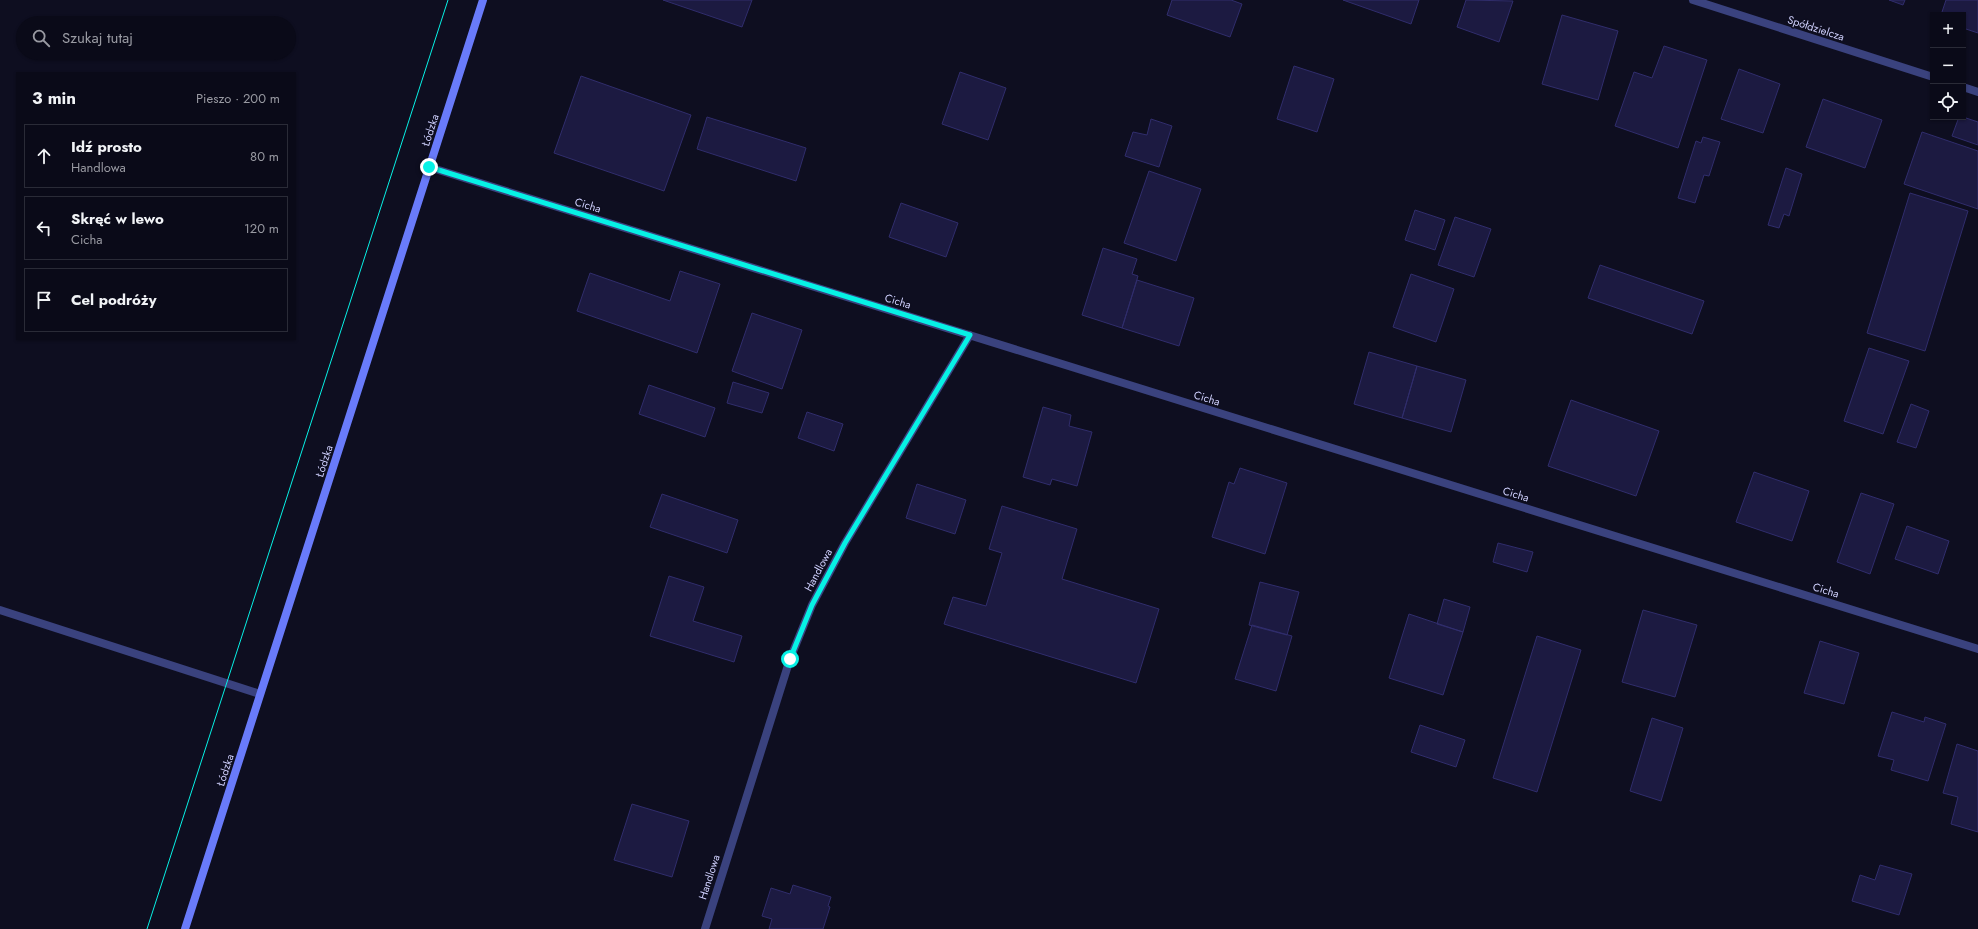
<!DOCTYPE html>
<html lang="pl">
<head>
<meta charset="utf-8">
<style>
  :root { --surface:#0a0a18; --page:#181825; --text:#f1f3f6; --muted:#999aa2; --line:#2a2b37 }
  body { margin:0; font-family:Jost,sans-serif; background:var(--page); color:var(--text) }
  .controls { position:absolute; right:12px; top:12px; display:grid; overflow:hidden; border-radius:0px; box-shadow:0 1px 3px #0004 }
  .controls button { width:36px; height:36px; display:grid; place-items:center; padding:0; border:0; border-bottom:1px solid var(--line); background:var(--surface); color:var(--text); font:20px sans-serif }
  .stop { position:absolute; width:12px; height:12px; margin:-9px; border:3px solid #07f1e5; border-radius:50%; background:#fff }
  .stop.end { background:#07f1e5; border-color:#fff; box-shadow:0 1px 4px #0008 }
  .list { margin:0; padding:0; list-style:none }
  h2 { display:flex; justify-content:space-between; align-items:center; height:52px; margin:0; padding:0 16px; font-size:17px }
  h2 small { font-size:13px; font-weight:400; color:var(--muted) }
  .list li { display:grid; grid-template-columns:26px 1fr auto; gap:12px; align-items:center; box-sizing:border-box; height:64px; margin:0 8px 8px; padding:0 8px; border:1px solid var(--line); border-radius:0px }
  .list b { display:block; font-size:15px; white-space:nowrap }
  .list p { margin:0; font-size:13px; white-space:nowrap; color:var(--muted) }
  .list em { font-size:13px; font-style:normal; color:var(--muted) }
  .icon { flex:none; width:22px; height:22px; fill:none; stroke:currentColor; stroke-width:2; stroke-linecap:round; stroke-linejoin:round }
  .map { position:relative; flex:none; width:1978px; height:929px; overflow:hidden }
  .search { position:absolute; background:var(--surface); box-shadow:0 1px 3px #0004; left:16px; top:16px; width:280px; height:44px; display:flex; align-items:center; gap:10px; box-sizing:border-box; padding:0 14px; border-radius:22px; color:var(--muted); font-size:15px }
  .panel { position:absolute; background:var(--surface); box-shadow:0 1px 3px #0004; left:16px; top:72px; width:280px; height:268px; border-radius:0px }
  .map>svg:first-child { display:block }
  .building { fill:#1c1a41; stroke:#302d6c }
  .lines { fill:none; stroke-linecap:round; stroke-linejoin:round }
  .lane { stroke:#3a427e; stroke-width:8 }
  .street { stroke:#3a427e; stroke-width:8 }
  .secondary { stroke:#697bfa; stroke-width:8 }
  .tram { stroke:#07f1e5; stroke-width:1 }
  .route { stroke:#07f1e5; stroke-width:5 }
  .labels { text-anchor:middle; dominant-baseline:central; stroke-width:3; stroke-linejoin:round; paint-order:stroke }
  .street-label { font-size:11px; fill:#cfd0fd; stroke:#0e0e20 }
</style>
</head>
<body>
<div class="map">
<svg width="1978" height="929" viewBox="0 0 1978 929">
  <rect width="100%" height="100%" fill="#0e0e20"/>
  <path class="building" d="M 663,0 L 752,0 L 742,27 Z
    M 1172,0 L 1231,0 L 1242,4 L 1230,37 L 1167,15 Z
    M 1343,0 L 1419,0 L 1411,24 Z
    M 1466,0 L 1513,1 L 1499,42 L 1457,27 Z
    M 1889,0 L 1905,0 L 1903,5 Z
    M 1946,0 L 1978,0 L 1978,33 L 1963,28 L 1963,15 L 1941,15 Z
    M 1562,15 L 1618,31 L 1598,100 L 1542,84 Z
    M 1664,46 L 1707,60 L 1678,148 L 1615,126 L 1634,72 L 1652,78 Z
    M 1294,66 L 1334,79 L 1317,132 L 1277,119 Z
    M 1739,69 L 1780,84 L 1763,133 L 1721,119 Z
    M 960,72 L 1006,88 L 988,140 L 942,124 Z
    M 581,76 L 691,115 L 664,191 L 554,153 Z
    M 1823,99 L 1882,120 L 1865,168 L 1806,147 Z
    M 707,117 L 806,148 L 796,181 L 697,149 Z
    M 1959,117 L 1963,117 L 1978,122 L 1978,145 L 1952,136 Z
    M 1151,119 L 1172,126 L 1159,167 L 1125,156 L 1133,132 L 1147,135 Z
    M 1922,132 L 1978,151 L 1978,209 L 1904,184 Z
    M 1703,137 L 1720,142 L 1709,176 L 1704,175 L 1695,203 L 1678,198 L 1696,141 L 1701,143 Z
    M 1786,168 L 1802,174 L 1789,216 L 1784,214 L 1779,228 L 1768,225 Z
    M 1149,171 L 1201,189 L 1176,261 L 1124,243 Z
    M 1910,193 L 1968,211 L 1925,351 L 1867,333 Z
    M 901,203 L 958,223 L 946,257 L 889,237 Z
    M 1415,210 L 1445,220 L 1435,250 L 1405,240 Z
    M 1455,217 L 1491,229 L 1474,277 L 1438,265 Z
    M 1103,248 L 1137,259 L 1132,274 L 1138,276 L 1122,328 L 1082,315 Z
    M 1600,265 L 1704,301 L 1692,334 L 1588,298 Z
    M 680,271 L 720,284 L 697,353 L 577,311 L 590,273 L 670,301 Z
    M 1411,274 L 1454,289 L 1436,342 L 1393,327 Z
    M 1137,280 L 1194,298 L 1179,346 L 1122,328 Z
    M 752,313 L 802,330 L 782,389 L 732,371 Z
    M 1869,348 L 1909,361 L 1883,434 L 1844,421 Z
    M 1369,352 L 1417,366 L 1402,418 L 1354,404 Z
    M 1417,366 L 1466,380 L 1451,432 L 1402,418 Z
    M 733,382 L 769,393 L 762,413 L 727,403 Z
    M 649,385 L 715,408 L 705,437 L 639,414 Z
    M 1571,400 L 1659,431 L 1636,496 L 1548,466 Z
    M 1911,404 L 1929,411 L 1916,448 L 1897,442 Z
    M 1043,407 L 1071,415 L 1069,426 L 1092,432 L 1077,486 L 1052,479 L 1050,485 L 1023,477 Z
    M 807,412 L 843,424 L 834,451 L 798,438 Z
    M 1240,468 L 1287,483 L 1265,554 L 1212,537 L 1229,482 L 1234,484 Z
    M 1754,472 L 1809,491 L 1792,541 L 1736,522 Z
    M 917,484 L 966,500 L 955,534 L 906,518 Z
    M 1861,493 L 1894,504 L 1870,574 L 1837,562 Z
    M 662,494 L 738,520 L 727,553 L 650,527 Z
    M 1002,506 L 1077,529 L 1062,579 L 1159,609 L 1136,683 L 944,624 L 953,597 L 986,606 L 1002,553 L 989,549 Z
    M 1907,526 L 1949,541 L 1938,574 L 1895,559 Z
    M 1498,543 L 1533,552 L 1527,572 L 1493,562 Z
    M 669,576 L 704,587 L 693,621 L 742,636 L 734,662 L 650,636 Z
    M 1260,582 L 1299,592 L 1287,635 L 1249,625 Z
    M 1444,599 L 1470,607 L 1463,632 L 1437,624 Z
    M 1643,610 L 1697,625 L 1675,697 L 1622,682 Z
    M 1409,614 L 1463,632 L 1443,695 L 1389,678 Z
    M 1252,625 L 1292,636 L 1276,691 L 1235,679 Z
    M 1537,636 L 1581,650 L 1537,792 L 1493,778 Z
    M 1820,641 L 1859,653 L 1844,704 L 1804,693 Z
    M 1892,712 L 1924,722 L 1925,717 L 1946,724 L 1928,781 L 1891,770 L 1894,760 L 1878,756 Z
    M 1652,718 L 1683,728 L 1661,801 L 1630,791 Z
    M 1420,725 L 1465,740 L 1456,767 L 1411,752 Z
    M 1957,744 L 1978,751 L 1978,832 L 1951,824 L 1958,797 L 1943,793 Z
    M 632,804 L 689,821 L 672,877 L 614,860 Z
    M 1880,865 L 1912,874 L 1899,915 L 1852,901 L 1860,875 L 1875,880 Z
    M 793,885 L 831,897 L 828,906 L 830,907 L 823,929 L 769,929 L 772,919 L 762,916 L 771,888 L 790,894 Z"/>
  <g class="lines">
    <path class="lane" d="M 0,610 L 260,694"/>
    <path class="street" d="M 1693,0 L 1933,77
      M 1963,87 L 1978,92
      M 429,167 L 1978,649
      M 705,929 L 790,659 L 812,605 L 845,543 L 970,335"/>
    <path class="secondary" d="M 185,929 L 483,0"/>
    <path class="tram" d="M 147,929 L 448,0"/>
  </g>
  <g class="lines">
    <path class="route" d="M 429,167 L 970,335 L 845,543 L 812,605 L 790,659"/>
  </g>
  <g class="labels">
    <g class="street-label">
      <text transform="translate(1816 28) rotate(18)">Spółdzielcza</text>
      <text transform="translate(430 130) rotate(-72)">Łódzka</text>
      <text transform="translate(588 205) rotate(17)">Cicha</text>
      <text transform="translate(898 301) rotate(17)">Cicha</text>
      <text transform="translate(1207 398) rotate(17)">Cicha</text>
      <text transform="translate(324 461) rotate(-72)">Łódzka</text>
      <text transform="translate(1516 494) rotate(17)">Cicha</text>
      <text transform="translate(818 570) rotate(-62)">Handlowa</text>
      <text transform="translate(1826 590) rotate(17)">Cicha</text>
      <text transform="translate(225 770) rotate(-72)">Łódzka</text>
      <text transform="translate(709 877) rotate(-72)">Handlowa</text>
    </g>
  </g>
</svg>
<div class="controls">
<button>+</button>
<button>−</button>
<button><svg class="icon" aria-label="locate" viewBox="0 0 24 24"><circle cx="12" cy="12" r="6"/><path d="M12 2v4M12 18v4M2 12h4M18 12h4"/></svg></button>
</div>
<div class="stop" style="left:790px;top:659px"></div>
<div class="stop end" style="left:429px;top:167px"></div>
<div class="search"><svg class="icon" aria-label="search" viewBox="0 0 24 24"><circle cx="10" cy="10" r="6"/><path d="M15 15l6 6"/></svg>Szukaj tutaj</div>
<section class="panel">
<h2>3 min<small>Pieszo · 200 m</small></h2>
<ul class="list">
<li><svg class="icon" aria-label="ahead" viewBox="0 0 24 24"><path d="M12 20V5M6 11l6-6 6 6"/></svg><div><b>Idź prosto</b><p>Handlowa</p></div><em>80 m</em></li>
<li><svg class="icon" aria-label="left" viewBox="0 0 24 24"><path d="M17 20v-9H6M10 6l-5 5 5 5"/></svg><div><b>Skręć w lewo</b><p>Cicha</p></div><em>120 m</em></li>
<li><svg class="icon" aria-label="arrive" viewBox="0 0 24 24"><path d="M6 21V4h12l-3 4 3 4H6"/></svg><div><b>Cel podróży</b></div></li>
</ul>
</section>
</div>
</body>
</html>
